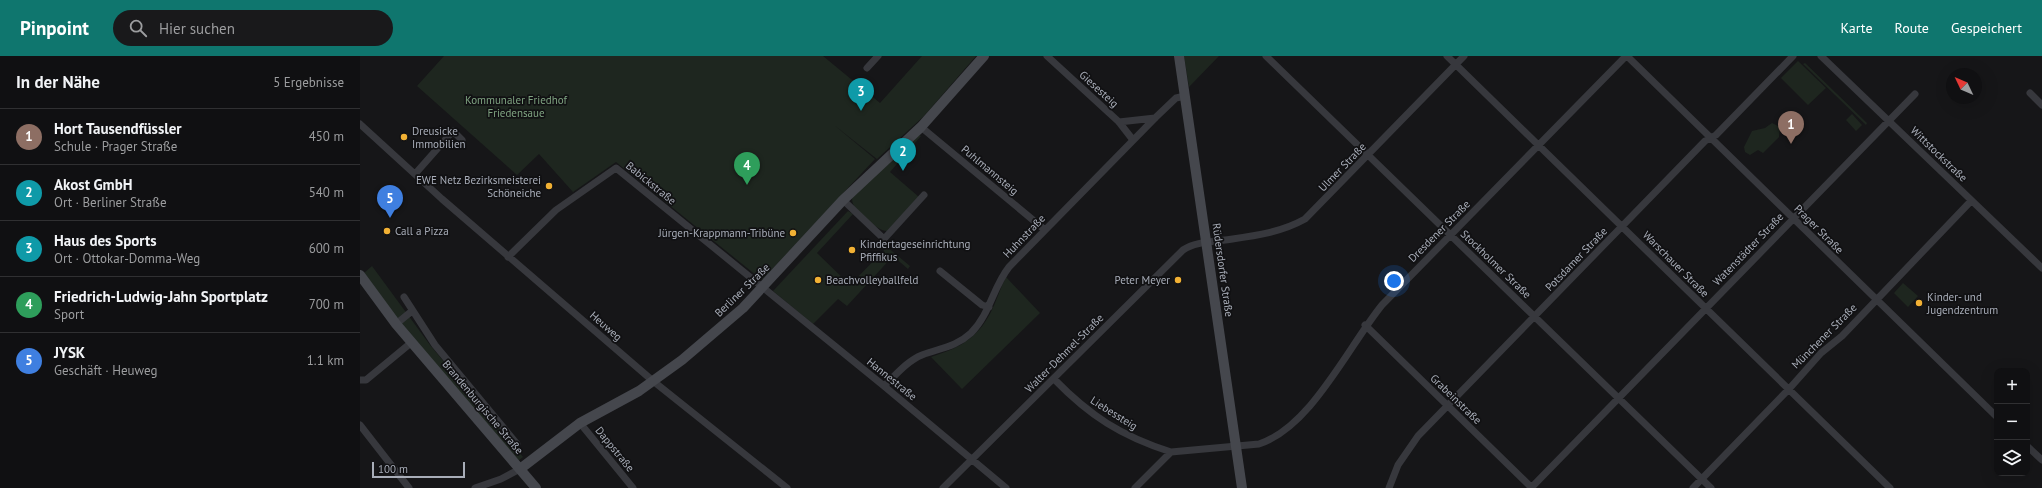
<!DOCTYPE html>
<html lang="de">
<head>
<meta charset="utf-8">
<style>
  :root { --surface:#101012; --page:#19191b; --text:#f1f3f6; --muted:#9c9d9f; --line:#303032; --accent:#0f766e }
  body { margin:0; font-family:"PT Sans",sans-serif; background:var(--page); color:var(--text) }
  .controls { position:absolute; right:12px; bottom:12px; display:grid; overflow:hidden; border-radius:8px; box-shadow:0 4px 16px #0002 }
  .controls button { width:36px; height:36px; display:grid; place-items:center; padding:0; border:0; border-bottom:1px solid var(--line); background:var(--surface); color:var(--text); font:20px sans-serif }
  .compass { position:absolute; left:1586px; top:12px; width:36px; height:36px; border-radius:50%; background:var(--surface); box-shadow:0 4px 16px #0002; rotate:314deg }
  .scale { position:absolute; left:12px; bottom:10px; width:93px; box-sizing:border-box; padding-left:4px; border:2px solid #a8adb8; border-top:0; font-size:11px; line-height:14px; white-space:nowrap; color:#a8adb8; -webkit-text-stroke:3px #111113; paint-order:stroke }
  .you { position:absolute; left:1034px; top:225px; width:14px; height:14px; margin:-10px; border:3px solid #fff; border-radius:50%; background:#1a73e8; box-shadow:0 0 0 6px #1a73e833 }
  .badge { display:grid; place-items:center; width:26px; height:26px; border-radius:50%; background:var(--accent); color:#fff; font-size:13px; font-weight:700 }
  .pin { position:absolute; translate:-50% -33px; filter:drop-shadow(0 1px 2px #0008) }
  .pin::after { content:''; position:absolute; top:21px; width:14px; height:12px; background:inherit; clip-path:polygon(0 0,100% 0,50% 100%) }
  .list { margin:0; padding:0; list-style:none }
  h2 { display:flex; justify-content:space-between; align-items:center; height:52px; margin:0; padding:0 16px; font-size:17px }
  h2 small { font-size:13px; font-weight:400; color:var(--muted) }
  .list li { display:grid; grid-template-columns:26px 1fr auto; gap:12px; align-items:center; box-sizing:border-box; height:56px; padding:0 16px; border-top:1px solid var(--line) }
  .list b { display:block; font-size:15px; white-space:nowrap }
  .list p { margin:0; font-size:13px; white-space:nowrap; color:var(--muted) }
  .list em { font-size:13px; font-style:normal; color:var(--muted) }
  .icon { flex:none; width:22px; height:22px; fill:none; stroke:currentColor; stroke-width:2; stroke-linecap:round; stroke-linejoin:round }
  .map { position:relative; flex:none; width:1682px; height:432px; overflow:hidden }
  header { display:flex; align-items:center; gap:24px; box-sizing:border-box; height:56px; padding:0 20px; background:var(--accent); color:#fff }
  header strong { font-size:19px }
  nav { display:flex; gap:22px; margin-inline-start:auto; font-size:14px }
  .search { width:280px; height:36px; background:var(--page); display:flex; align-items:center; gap:10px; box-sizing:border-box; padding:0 14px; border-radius:22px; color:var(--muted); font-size:15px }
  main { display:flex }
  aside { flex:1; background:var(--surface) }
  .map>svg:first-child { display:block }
  .green { fill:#1e261f }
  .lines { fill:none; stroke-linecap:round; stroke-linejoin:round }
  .street { stroke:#37383d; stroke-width:7 }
  .secondary { stroke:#45474d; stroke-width:10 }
  .poi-dot { fill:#f2b134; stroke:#111113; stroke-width:1.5 }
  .labels { text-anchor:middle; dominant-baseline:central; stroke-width:3.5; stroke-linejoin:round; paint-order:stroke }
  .street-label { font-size:11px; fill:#a8adb8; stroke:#111113 }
  .park-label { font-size:11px; fill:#7fa381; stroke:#111113 }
  .poi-label { font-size:11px; fill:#a8adb8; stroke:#111113; text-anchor:start }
</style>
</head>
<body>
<header>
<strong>Pinpoint</strong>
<div class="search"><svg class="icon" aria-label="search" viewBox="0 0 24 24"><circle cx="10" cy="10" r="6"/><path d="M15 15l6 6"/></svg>Hier suchen</div>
<nav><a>Karte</a><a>Route</a><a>Gespeichert</a></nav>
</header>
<main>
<aside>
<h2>In der Nähe<small>5 Ergebnisse</small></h2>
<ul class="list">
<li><span class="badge" style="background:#8d6e63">1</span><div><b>Hort Tausendfüssler</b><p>Schule · Prager Straße</p></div><em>450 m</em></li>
<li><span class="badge" style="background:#0f9aa8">2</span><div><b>Akost GmbH</b><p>Ort · Berliner Straße</p></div><em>540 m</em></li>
<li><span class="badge" style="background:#0f9aa8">3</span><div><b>Haus des Sports</b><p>Ort · Ottokar-Domma-Weg</p></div><em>600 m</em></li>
<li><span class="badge" style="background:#2e9e5b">4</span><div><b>Friedrich-Ludwig-Jahn Sportplatz</b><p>Sport</p></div><em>700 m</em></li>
<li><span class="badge" style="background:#3f7fe0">5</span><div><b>JYSK</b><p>Geschäft · Heuweg</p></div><em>1.1 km</em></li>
</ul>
</aside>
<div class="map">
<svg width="1682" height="432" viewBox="0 0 1682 432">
  <rect width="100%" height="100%" fill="#161618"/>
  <path class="green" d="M 84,0 L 463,0 L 520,47 L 562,0 L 616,0 L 564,60 L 517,103 L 474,69 L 515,103 L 402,224 L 256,106 L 213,136 L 179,98 L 157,119 L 57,30 Z
    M 824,0 L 859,0 L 829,31 Z
    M 1438,5 L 1466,32 L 1448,49 L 1421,22 Z
    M 1445,7 L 1507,67 L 1506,69 L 1443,8 Z
    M 1492,58 L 1502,69 L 1496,75 L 1486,64 Z
    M 1412,67 L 1420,71 L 1419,81 L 1403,97 L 1398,94 L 1390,99 L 1385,96 L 1384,91 L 1392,75 L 1405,72 Z
    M 557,78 L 561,80 L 530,116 L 559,141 L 527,175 C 519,176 498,157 494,150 C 492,147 492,143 492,140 Z
    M 488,155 L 493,158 L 457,197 L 490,229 L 527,191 L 550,210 L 548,213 L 533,200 L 487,250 L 478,243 L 453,268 L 413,235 Z
    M 12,210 L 70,289 L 163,401 L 158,405 L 52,283 L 4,217 Z
    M 646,221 L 680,257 L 602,333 L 571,301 C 599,292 617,283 631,256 C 637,244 640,232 646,221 Z
    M 1543,227 L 1558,240 L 1548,251 L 1534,237 Z"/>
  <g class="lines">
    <path class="street" d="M 687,0 L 759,66 L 773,84
      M 906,0 L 1351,432
      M 1087,0 L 1530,432
      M 1267,0 L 1637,361
      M 1461,0 L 1682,212
      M 507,12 L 518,0
      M 1670,37 L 1682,49
      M 759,66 L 795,62
      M 0,68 L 82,143 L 293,325 L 427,432
      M 561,71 L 685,174
      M 55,118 L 93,75 L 102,84
      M 483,144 L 524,183 L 564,139
      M 148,201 L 196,154 L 256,112 L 524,330 L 646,432
      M 580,215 L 622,249 L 629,251
      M 44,241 L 75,289 L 157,388
      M 36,268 L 52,255
      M 1005,269 L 1172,432
      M 694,323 C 730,360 761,380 811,396
      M 0,324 L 6,324 L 52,286
      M 524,330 C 535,320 547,305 562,299 C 580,292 596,291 611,277 C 630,258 633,231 649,211 L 795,62 L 816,42 L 825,40
      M 220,367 L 273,432
      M 0,369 L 49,432
      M 1667,390 L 1682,404
      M 115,432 L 141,423 L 160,413
      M 583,432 L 823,194 C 835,186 851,186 865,184 C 893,180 920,177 945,163 L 1104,0
      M 775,432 L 811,396 L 899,388 C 951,371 988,291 1022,249 L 1266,0
      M 1029,432 L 1038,409 L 1058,380 L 1345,85 L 1356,79 L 1433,0
      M 1171,432 L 1555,38
      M 1333,432 L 1429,333 L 1461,297 L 1482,280 L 1611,145"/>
    <path class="secondary" d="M 819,0 L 882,432
      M 0,219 L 36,268 L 176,432
      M 160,413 L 220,367 L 279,335 L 322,304 L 383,252 L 483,144 L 561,71 L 624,0"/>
  </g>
  <g class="poi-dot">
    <circle cx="44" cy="81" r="4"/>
    <circle cx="189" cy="130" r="4"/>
    <circle cx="27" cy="175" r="4"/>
    <circle cx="433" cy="177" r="4"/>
    <circle cx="492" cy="194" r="4"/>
    <circle cx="458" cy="224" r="4"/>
    <circle cx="818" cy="224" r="4"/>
    <circle cx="1559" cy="247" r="4"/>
  </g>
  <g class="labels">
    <g class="street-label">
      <text transform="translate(739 33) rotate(42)">Giesesteig</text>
      <text transform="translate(1579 98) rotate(44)">Wittstockstraße</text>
      <text transform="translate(982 111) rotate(-46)">Ulmer Straße</text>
      <text transform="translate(630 114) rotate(40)">Puhlmannsteig</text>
      <text transform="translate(291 127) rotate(39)">Babickstraße</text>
      <text transform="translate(1459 173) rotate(45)">Prager Straße</text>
      <text transform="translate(1079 175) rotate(-45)">Dresdener Straße</text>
      <text transform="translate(664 180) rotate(-46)">Huhnstraße</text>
      <text transform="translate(1388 193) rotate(-46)">Watenstädter Straße</text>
      <text transform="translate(1216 203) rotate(-46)">Potsdamer Straße</text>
      <text transform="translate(1136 208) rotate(44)">Stockholmer Straße</text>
      <text transform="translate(1316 208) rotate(45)">Warschauer Straße</text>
      <text transform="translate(863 214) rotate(82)">Rüdersdorfer Straße</text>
      <text transform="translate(382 234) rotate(-44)">Berliner Straße</text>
      <text transform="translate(246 270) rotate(41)">Heuweg</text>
      <text transform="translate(1464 280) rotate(-45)">Münchener Straße</text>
      <text transform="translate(704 297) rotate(-45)">Walter-Dehmel-Straße</text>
      <text transform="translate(532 323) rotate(39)">Hannestraße</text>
      <text transform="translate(1096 343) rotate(44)">Grabeinstraße</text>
      <text transform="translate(123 351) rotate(50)">Brandenburgische Straße</text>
      <text transform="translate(754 357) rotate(32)">Liebessteig</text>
      <text transform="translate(255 393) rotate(51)">Dappstraße</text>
    </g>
    <g class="park-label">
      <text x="156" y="44">Kommunaler Friedhof<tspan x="156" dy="13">Friedensaue</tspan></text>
    </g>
    <g class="poi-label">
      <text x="52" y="75">Dreusicke<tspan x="52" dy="13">Immobilien</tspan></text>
      <text x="181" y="124" text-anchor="end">EWE Netz Bezirksmeisterei<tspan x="181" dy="13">Schöneiche</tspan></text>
      <text x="35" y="175">Call a Pizza</text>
      <text x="425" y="177" text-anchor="end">Jürgen-Krappmann-Tribüne</text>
      <text x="500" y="188">Kindertageseinrichtung<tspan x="500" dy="13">Pfiffikus</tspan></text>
      <text x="466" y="224">Beachvolleyballfeld</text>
      <text x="810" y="224" text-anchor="end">Peter Meyer</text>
      <text x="1567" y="241">Kinder- und<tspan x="1567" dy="13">Jugendzentrum</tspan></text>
    </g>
  </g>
</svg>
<div class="controls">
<button>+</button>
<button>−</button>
<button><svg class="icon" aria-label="layers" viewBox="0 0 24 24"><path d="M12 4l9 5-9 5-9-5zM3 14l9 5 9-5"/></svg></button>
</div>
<svg class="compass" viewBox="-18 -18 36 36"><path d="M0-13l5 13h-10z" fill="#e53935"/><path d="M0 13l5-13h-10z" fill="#9c9d9f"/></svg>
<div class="scale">100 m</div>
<div class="you"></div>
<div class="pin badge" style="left:1431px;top:88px;background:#8d6e63">1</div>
<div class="pin badge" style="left:543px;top:115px;background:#0f9aa8">2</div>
<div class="pin badge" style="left:501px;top:55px;background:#0f9aa8">3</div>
<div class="pin badge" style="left:387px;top:129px;background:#2e9e5b">4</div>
<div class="pin badge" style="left:30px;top:162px;background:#3f7fe0">5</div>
</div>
</main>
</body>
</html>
